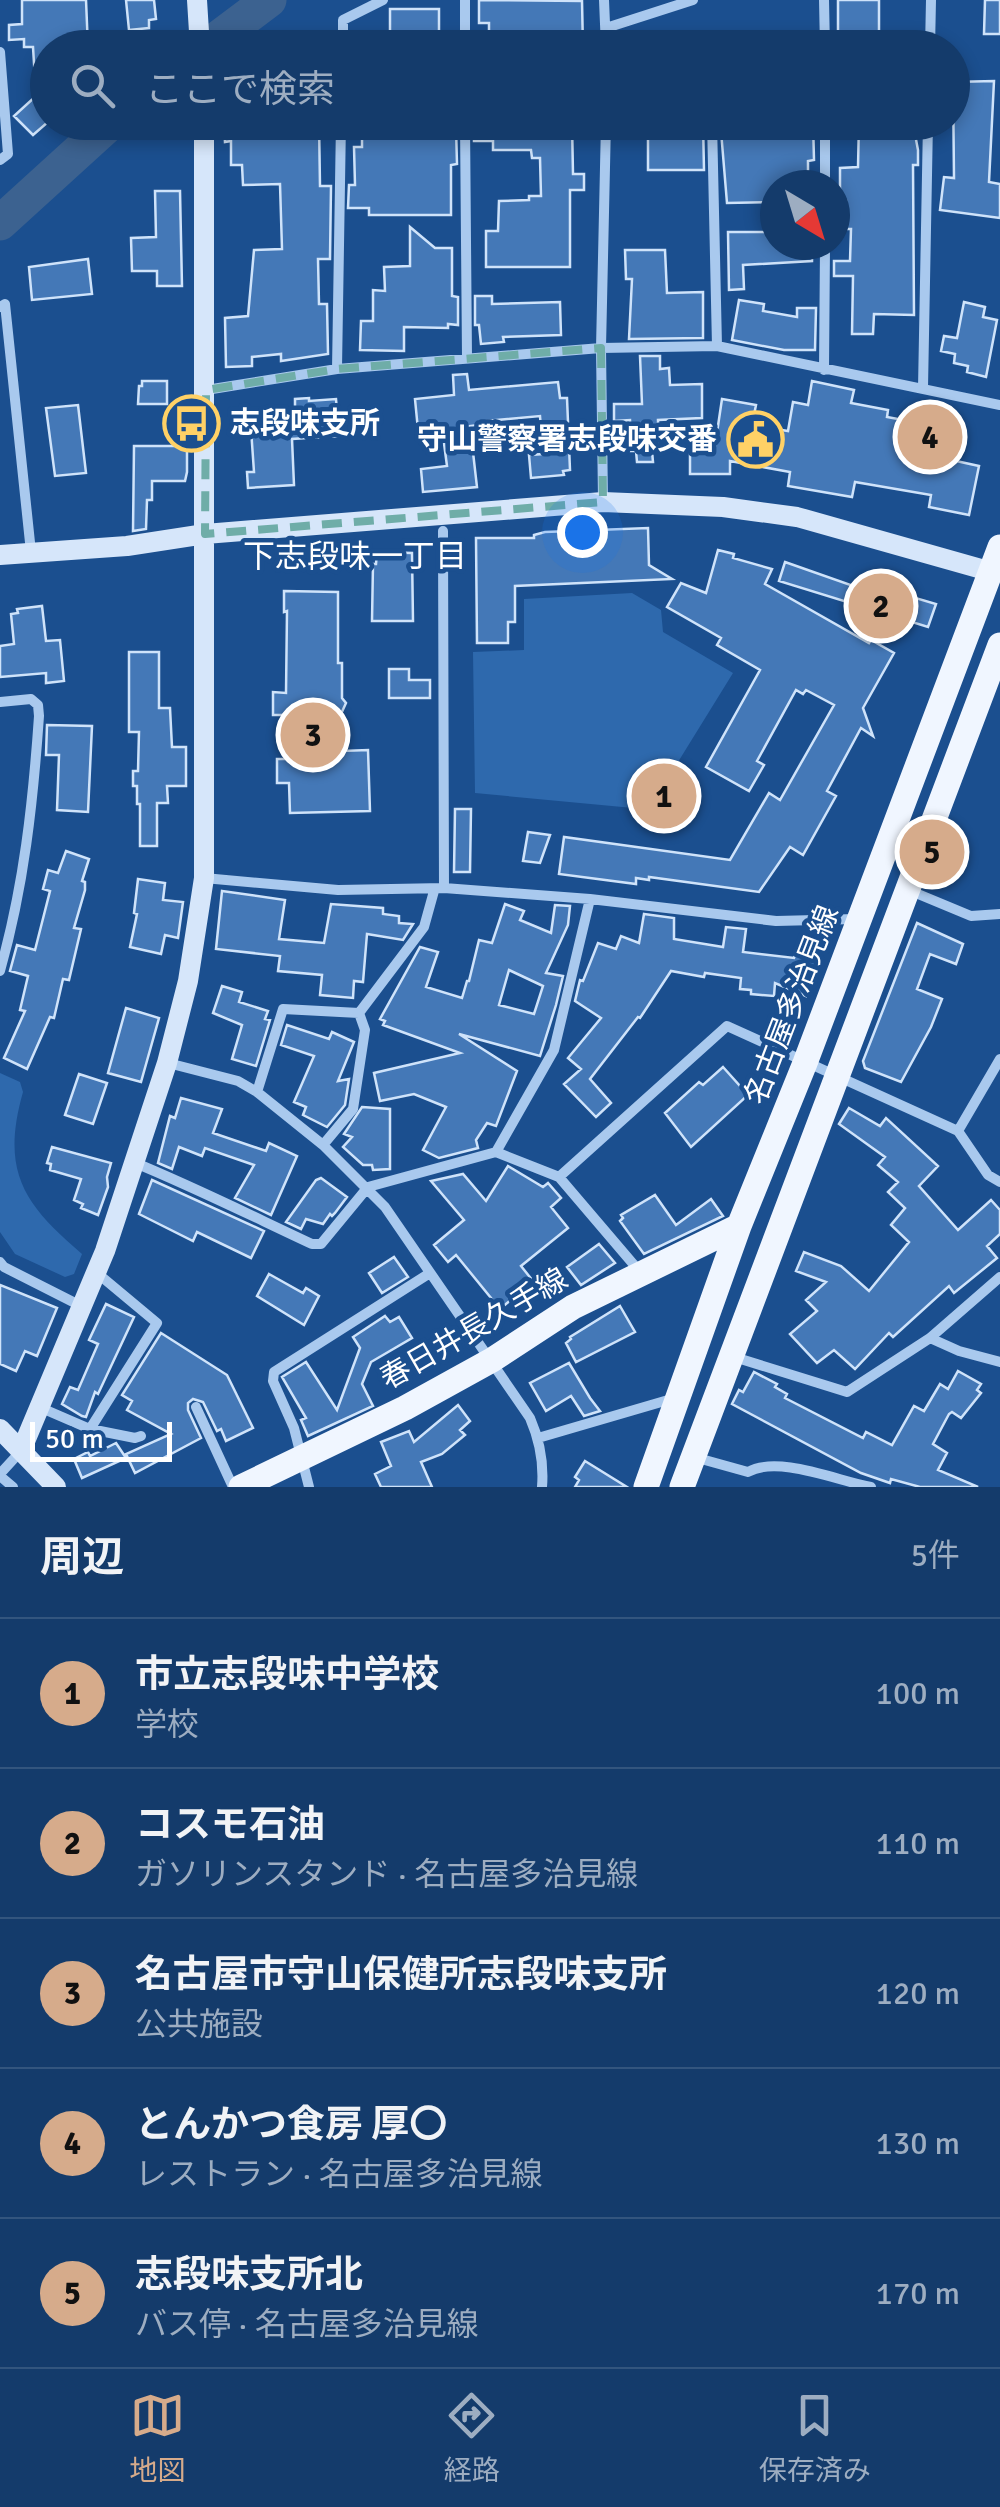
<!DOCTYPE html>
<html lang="ja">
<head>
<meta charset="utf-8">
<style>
  :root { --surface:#143b6b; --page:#1d4271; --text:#f1f3f6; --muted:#9dadc1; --line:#33557e; --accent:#d6ab8b }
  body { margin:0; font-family:Signika,"Noto Sans JP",sans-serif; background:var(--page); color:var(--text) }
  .compass { position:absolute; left:760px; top:170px; width:90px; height:90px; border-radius:50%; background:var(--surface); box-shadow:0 5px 15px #0003; rotate:142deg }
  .scale { position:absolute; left:30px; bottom:25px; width:142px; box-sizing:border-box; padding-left:10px; border:5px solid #fff; border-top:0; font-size:28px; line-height:35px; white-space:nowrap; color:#fff; -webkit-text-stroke:8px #1b4f8f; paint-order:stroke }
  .you { position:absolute; left:582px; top:532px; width:35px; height:35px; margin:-25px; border:8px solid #fff; border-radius:50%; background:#1a73e8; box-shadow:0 0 0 15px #1a73e833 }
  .badge { display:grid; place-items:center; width:65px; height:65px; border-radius:50%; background:var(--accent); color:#111; font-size:32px; font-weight:700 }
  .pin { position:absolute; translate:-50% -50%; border:5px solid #fff; box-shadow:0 2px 10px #0006 }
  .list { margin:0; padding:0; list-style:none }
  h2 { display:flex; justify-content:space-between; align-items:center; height:130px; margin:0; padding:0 40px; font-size:42px }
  h2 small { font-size:32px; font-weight:400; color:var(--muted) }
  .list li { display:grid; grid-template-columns:65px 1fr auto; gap:30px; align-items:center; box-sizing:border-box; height:150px; padding:0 40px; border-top:2px solid var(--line) }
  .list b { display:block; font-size:38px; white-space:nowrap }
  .list p { margin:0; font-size:32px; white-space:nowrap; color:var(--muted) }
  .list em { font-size:32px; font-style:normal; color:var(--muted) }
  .icon { flex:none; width:55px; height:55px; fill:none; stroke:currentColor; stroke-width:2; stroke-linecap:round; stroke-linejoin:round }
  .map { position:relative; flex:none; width:1000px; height:1487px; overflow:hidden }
  .search { position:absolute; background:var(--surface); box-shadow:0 5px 15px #0003; left:30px; right:30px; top:30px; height:110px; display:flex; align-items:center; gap:25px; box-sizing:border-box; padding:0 35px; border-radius:55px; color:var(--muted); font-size:38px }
  .sheet { height:880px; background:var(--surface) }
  nav { display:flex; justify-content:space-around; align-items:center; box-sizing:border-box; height:140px; border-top:2px solid var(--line); background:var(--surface); font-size:28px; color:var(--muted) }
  nav a { display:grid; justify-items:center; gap:5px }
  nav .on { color:var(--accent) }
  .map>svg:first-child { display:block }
  .green { fill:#2e69ad }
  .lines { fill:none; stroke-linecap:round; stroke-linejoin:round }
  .river { stroke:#3c6290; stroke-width:35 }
  .building { fill:#4478b7; stroke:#cfe3fa; stroke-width:2.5; fill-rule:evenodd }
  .street { stroke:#a9c9ee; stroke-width:10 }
  .secondary { stroke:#d6e6fa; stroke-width:20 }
  .primary { stroke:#f0f6ff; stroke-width:25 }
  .marked { fill:none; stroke:#6fada8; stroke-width:8; stroke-dasharray:20 12; stroke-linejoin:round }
  .labels { text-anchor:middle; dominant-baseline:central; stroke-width:9; stroke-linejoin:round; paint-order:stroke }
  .poi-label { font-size:30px; font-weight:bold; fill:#fff; stroke:#1b4f8f; text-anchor:start }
  .street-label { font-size:30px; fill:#fff; stroke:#1b4f8f }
  .neighbourhood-label { font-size:32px; fill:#fff; stroke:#1b4f8f }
</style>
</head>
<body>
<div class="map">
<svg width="1000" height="1487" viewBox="0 0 1000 1487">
  <rect width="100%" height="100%" fill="#1b4f8f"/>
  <path class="green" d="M 632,593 L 661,610 L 663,632 L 733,673 L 678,762 L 665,811 L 475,793 L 473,652 L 524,650 L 524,599 Z
    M 0,1073 L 20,1082 L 23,1092 C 0,1173 25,1205 82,1254 L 74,1274 L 65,1277 L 15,1254 L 0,1232 Z"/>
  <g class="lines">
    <path class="river" d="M 205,48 L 269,0
      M 0,223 L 111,122"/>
  </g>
  <path class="building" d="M 22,0 L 86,0 L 88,48 L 48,48 L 48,122 L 33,135 L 14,116 L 36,96 L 33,47 L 24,47 L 24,39 L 9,40 L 9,25 L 22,24 Z
    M 126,0 L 154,0 L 156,19 L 149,20 L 149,28 L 129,30 Z
    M 479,0 L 582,1 L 583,48 L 489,48 L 489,23 L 479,23 Z
    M 838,0 L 879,0 L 879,48 L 838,48 Z
    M 985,0 L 1000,0 L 1000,34 L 984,34 Z
    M 390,9 L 439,9 L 439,33 L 390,33 Z
    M 994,81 L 989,182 L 1000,184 L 1000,218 L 940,210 L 944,177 L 954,178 L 953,82 Z
    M 224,122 L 319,122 L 320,186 L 331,186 L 330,259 L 318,259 L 319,304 L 327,304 L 328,354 L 281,361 L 281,354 L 252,357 L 252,366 L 226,367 L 225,318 L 248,316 L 254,250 L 282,249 L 280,184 L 243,185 L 242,165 L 231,165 L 231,141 L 225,142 Z
    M 404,122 L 443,122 L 443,130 L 456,128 L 457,164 L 451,165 L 451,215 L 369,215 L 369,208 L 348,208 L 349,185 L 355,185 L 354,147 L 362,147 L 362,137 L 404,133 Z
    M 687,122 L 703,122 L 704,170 L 648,170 L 648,133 L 687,133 Z
    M 766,122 L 813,122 L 814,160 L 808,161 L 808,185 L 775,185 L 775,202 L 727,203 L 721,131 L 766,129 Z
    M 859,122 L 907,122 L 907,130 L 914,129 L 918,150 L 918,165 L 913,165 L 914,315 L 874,314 L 873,334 L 852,334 L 853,276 L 834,276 L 834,261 L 850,261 L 851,229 L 845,229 L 846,201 L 840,202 L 840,168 L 858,167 Z
    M 572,123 L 573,174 L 584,174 L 584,190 L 570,190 L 570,267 L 486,267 L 486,231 L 498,231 L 499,201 L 529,200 L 529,196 L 541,196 L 540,158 L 532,158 L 531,150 L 493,150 L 493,141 L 474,141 L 474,127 Z
    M 155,191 L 180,191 L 182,286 L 157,286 L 157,271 L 132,271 L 131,238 L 156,237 Z
    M 410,227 L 435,248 L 452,248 L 452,296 L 458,297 L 458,325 L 448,324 L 448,328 L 404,327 L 404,351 L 360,350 L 361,321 L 373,321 L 373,290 L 385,291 L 384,267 L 410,266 Z
    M 728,232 L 775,232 L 775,245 L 812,245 L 812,261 L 743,265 L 744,289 L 729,290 Z
    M 625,250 L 665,250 L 667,293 L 703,292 L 703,338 L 629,339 L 632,279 L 626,279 Z
    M 88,259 L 92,294 L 32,300 L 29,267 Z
    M 475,296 L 492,296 L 492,304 L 560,302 L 561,335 L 503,337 L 504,342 L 481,344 L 479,325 L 475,325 Z
    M 739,300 L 764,304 L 763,311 L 797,317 L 797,308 L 816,308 L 815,350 L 784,350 L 732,340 Z
    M 964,302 L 985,307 L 983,317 L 997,320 L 986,377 L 967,372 L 968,366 L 954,363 L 955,354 L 941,351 L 944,336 L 957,338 Z
    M 640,356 L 660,356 L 660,369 L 669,368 L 670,385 L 702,384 L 702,418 L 658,420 L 659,451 L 652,451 L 653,462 L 637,462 L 636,451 L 631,451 L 630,420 L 614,421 L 614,404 L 642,404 Z
    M 467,374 L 469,390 L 558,382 L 560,398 L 567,398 L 570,470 L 563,471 L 564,475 L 531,478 L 529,455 L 543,454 L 540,416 L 487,421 L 487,424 L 470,426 L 477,487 L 423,492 L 421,469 L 447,466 L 442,428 L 418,430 L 415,399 L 454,395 L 453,375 Z
    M 142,381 L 167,381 L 167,404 L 138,404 L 139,386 L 142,386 Z
    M 812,381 L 854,390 L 851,403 L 888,410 L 887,417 L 952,429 L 947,459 L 979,466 L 969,515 L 929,507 L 931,495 L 855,482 L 852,497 L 788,486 L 790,472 L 730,461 L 730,474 L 690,474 L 690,444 L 715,446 L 722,399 L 756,405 L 752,425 L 788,431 L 793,402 L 808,405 Z
    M 309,398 L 309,401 L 336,399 L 339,436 L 292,439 L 294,485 L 248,488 L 247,472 L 254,472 L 251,429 L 268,428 L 266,410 L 295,408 L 295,399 Z
    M 78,405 L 86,473 L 55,476 L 46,408 Z
    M 134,446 L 187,446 L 187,472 L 185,481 L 152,481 L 152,500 L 147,500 L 146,529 L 133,531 Z
    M 648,528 L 649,565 L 672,579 L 515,586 L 515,622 L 508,622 L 508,643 L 477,643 L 476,538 L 534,538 L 534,535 L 545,532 Z
    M 718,550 L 734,554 L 733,558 L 772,569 L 765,584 L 869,643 L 871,640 L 894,653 L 863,708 L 873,736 L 861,728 L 827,791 L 836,796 L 803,855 L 790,847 L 759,892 L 649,877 L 649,880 L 636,878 L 636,884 L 559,874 L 564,837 L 730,860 L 769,793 L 780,800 L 834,705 L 806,690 L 803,694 L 796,690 L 757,761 L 764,765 L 749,791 L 706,767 L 760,670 L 717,645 L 721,638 L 667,607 L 681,583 L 706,593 Z
    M 377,552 L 412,553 L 413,621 L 372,621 L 373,564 L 376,564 Z
    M 785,562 L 873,593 L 875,586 L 936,604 L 928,627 L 779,581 Z
    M 284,591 L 338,592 L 338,663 L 342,663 L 342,698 L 346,703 L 341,714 L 342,751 L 368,750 L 370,811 L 290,813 L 289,783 L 277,783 L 277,759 L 285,759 L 286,715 L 273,715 L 273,692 L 286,693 L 287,611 L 284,612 Z
    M 42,606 L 46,641 L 60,640 L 64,681 L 46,683 L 46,673 L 0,677 L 0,646 L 14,644 L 11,614 L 18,613 L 17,609 Z
    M 129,652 L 159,652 L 159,708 L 170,708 L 172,747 L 186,747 L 186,786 L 167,786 L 168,803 L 157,803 L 157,846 L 140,846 L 140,804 L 137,804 L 137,786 L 133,786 L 133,771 L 138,771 L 139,732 L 129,732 Z
    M 389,669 L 409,669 L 409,680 L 430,680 L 430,698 L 389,698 Z
    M 47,725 L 92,726 L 88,812 L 57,810 L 59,755 L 46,755 Z
    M 455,809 L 471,809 L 470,872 L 454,872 Z
    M 528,832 L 550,835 L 540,863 L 523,861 Z
    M 66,851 L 89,859 L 82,881 L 85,882 L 85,890 L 74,928 L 81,929 L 69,980 L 63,979 L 54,1018 L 50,1017 L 27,1069 L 4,1058 L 25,1011 L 20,1010 L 28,976 L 10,971 L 17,945 L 35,950 L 50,891 L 43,889 L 48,870 L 58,873 Z
    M 138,879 L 165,883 L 163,900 L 183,902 L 178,938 L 165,935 L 161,954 L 130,947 L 137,914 L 134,913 Z
    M 222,891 L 285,900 L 279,939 L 324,943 L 331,904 L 383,908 L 383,914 L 399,916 L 399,923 L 413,924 L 403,940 L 367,934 L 363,982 L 354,981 L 353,998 L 320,995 L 322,975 L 278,971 L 280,956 L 216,949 Z
    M 505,904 L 524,911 L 520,920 L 551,933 L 555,905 L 570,906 L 568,925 L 546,973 L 563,976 L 556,1005 L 540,1056 L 459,1034 L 517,1071 L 496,1126 L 487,1123 L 476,1140 L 478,1148 L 439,1158 L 423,1150 L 446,1107 L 414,1094 L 380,1101 L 374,1073 L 460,1053 L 383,1025 L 385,1021 L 380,1019 L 420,947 L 438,952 L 426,987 L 462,998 L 467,981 L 469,981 L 479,940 L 492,943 ZM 509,970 L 543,986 L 534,1014 L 499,1005 Z
    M 644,914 L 674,918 L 674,939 L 723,947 L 726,927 L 746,929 L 743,952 L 794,958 L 797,949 L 821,959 L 806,996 L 775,983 L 774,996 L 751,994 L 751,990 L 740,989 L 741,978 L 705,973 L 704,977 L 671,971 L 640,1018 L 638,1017 L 590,1079 L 611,1103 L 596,1117 L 564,1084 L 581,1069 L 568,1058 L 601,1018 L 575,1001 L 580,980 L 583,981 L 598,943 L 616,949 L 621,936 L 639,943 Z
    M 917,923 L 963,944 L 956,964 L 930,954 L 917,989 L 942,999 L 931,1027 L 901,1082 L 865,1068 L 863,1061 Z
    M 222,986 L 242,992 L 239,1002 L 268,1011 L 265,1019 L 270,1020 L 256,1066 L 232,1059 L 242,1025 L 213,1013 Z
    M 126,1008 L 159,1018 L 141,1082 L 108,1073 Z
    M 287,1025 L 329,1039 L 332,1032 L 354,1042 L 338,1081 L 349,1079 L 345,1105 L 327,1127 L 303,1115 L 306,1107 L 294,1102 L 314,1056 L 281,1045 Z
    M 723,1067 L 748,1095 L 691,1147 L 665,1113 L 699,1082 L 703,1085 Z
    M 79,1074 L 107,1083 L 93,1124 L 65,1115 Z
    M 181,1098 L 222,1109 L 213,1133 L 266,1151 L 269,1143 L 297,1156 L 271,1215 L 235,1198 L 254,1165 L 205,1148 L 202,1156 L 179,1147 L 172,1169 L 158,1163 L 170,1116 L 175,1118 Z
    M 362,1107 L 390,1109 L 390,1169 L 373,1170 L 372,1165 L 363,1165 L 343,1147 L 352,1137 L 344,1134 Z
    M 849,1108 L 880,1126 L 886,1118 L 938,1166 L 919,1186 L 958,1230 L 991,1200 L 1000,1210 L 1000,1234 L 987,1246 L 997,1258 L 954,1293 L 949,1286 L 893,1337 L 889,1333 L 855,1369 L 834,1350 L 817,1363 L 790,1334 L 817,1311 L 806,1300 L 826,1282 L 796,1271 L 804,1252 L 841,1266 L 869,1291 L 909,1242 L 891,1225 L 905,1208 L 888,1192 L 898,1182 L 878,1165 L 885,1157 L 839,1124 Z
    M 52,1147 L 111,1163 L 107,1177 L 108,1187 L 98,1215 L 81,1208 L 83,1204 L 74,1200 L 81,1179 L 50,1170 L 51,1164 L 47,1163 Z
    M 508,1166 L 543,1187 L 548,1183 L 561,1198 L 551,1207 L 568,1228 L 521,1266 L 533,1281 L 500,1309 L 456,1255 L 448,1262 L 434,1245 L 464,1220 L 431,1181 L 463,1174 L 486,1201 Z
    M 321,1178 L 347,1197 L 335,1213 L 332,1216 L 330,1214 L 323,1224 L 306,1219 L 301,1229 L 286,1222 L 316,1180 Z
    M 152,1180 L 264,1231 L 251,1258 L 197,1232 L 193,1241 L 139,1214 Z
    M 655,1195 L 676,1225 L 711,1199 L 723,1216 L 644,1254 L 620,1221 L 623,1218 L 621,1215 Z
    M 599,1244 L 615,1263 L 581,1285 L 567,1267 Z
    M 394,1257 L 408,1277 L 382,1293 L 369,1273 Z
    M 269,1274 L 303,1293 L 306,1288 L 319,1296 L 304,1325 L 257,1296 Z
    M 0,1285 L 57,1308 L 37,1356 L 25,1351 L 16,1371 L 0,1364 Z
    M 106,1304 L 134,1317 L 98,1394 L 95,1392 L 86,1417 L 82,1416 L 62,1404 L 70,1387 L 78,1390 L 98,1344 L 89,1340 Z
    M 620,1306 L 635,1332 L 576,1362 L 566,1343 L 571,1339 L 570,1337 Z
    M 385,1316 L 390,1322 L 399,1317 L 412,1338 L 371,1362 L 362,1384 L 373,1406 L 308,1436 L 301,1420 L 306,1418 L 282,1377 L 306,1362 L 337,1410 L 360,1348 L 353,1337 Z
    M 161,1333 L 227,1375 L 253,1428 L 226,1441 L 221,1429 L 217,1431 L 203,1402 L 193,1399 L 188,1403 L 188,1410 L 201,1438 L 135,1473 L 126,1454 L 171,1434 L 127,1410 L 132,1401 L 122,1395 Z
    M 569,1363 L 590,1398 L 600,1411 L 584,1416 L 571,1396 L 546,1411 L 530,1383 Z
    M 958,1371 L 981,1384 L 977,1390 L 981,1393 L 961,1418 L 952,1412 L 949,1414 L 933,1444 L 947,1453 L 938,1470 L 978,1487 L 920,1487 L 891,1479 L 890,1483 L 861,1473 L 732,1404 L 739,1390 L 743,1392 L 754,1372 L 777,1384 L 775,1387 L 787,1394 L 785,1398 L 863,1438 L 866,1432 L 892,1445 L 914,1406 L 924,1411 L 940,1384 L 948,1389 Z
    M 458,1405 L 470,1421 L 460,1430 L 465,1435 L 442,1454 L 421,1462 L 432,1487 L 381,1487 L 375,1474 L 391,1466 L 381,1442 L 409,1431 L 414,1442 Z
    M 116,1443 L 126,1458 L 82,1478 L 74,1459 L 88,1452 L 90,1456 Z
    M 585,1461 L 627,1487 L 575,1487 L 579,1480 L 575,1477 Z"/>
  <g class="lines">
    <path class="street" d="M 465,0 L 465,48
      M 604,0 L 606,48
      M 824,0 L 825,48
      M 606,28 L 693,0
      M 343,48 L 343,20 L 383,0
      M 930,48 L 931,0
      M 0,52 L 8,154 L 0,160
      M 465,122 L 467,358
      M 712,122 L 717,346
      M 825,185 L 825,122
      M 0,307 L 5,304 L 31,552
      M 337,369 L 341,122
      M 824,370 L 825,245
      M 923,388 L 928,122
      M 206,390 L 337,369 L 601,348 L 717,346 L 1000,405
      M 603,501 L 601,348 L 606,122
      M 443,531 L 444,888
      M 0,702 L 31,699 L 38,705 L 39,716 C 33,803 24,886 0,971
      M 204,878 L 338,890 L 444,888 L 590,899 L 776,921 L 856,919
      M 906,889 L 971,916 L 1000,914
      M 168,1063 L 238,1081 L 257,1092 L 323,1145 L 385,1207 L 530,1418 C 540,1441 544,1462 542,1487
      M 257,1092 L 283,1009 L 359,1013 L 424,927 L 434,891
      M 958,1131 L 1000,1059
      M 323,1145 L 353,1109 L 365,1030 L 359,1013
      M 496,1152 L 554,1050 L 590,899
      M 133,1162 C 194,1187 252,1216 312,1244 L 321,1244 L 368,1187 L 496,1152 L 559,1177 L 640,1272
      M 559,1177 L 727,1026 L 958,1131 L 988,1175 L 1000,1182
      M 0,1262 L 4,1267 L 81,1306
      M 930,1338 L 959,1351 L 1000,1362
      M 731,1356 L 847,1392 L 930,1338 L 1000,1277
      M 39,1407 L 90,1429 L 157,1323 L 97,1273
      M 196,1407 L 233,1487
      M 90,1429 L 135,1438 L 141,1436
      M 538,1438 L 675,1398
      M 694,1457 L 748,1472 C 778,1455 838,1481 871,1487
      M 0,1474 L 21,1451
      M 0,1476 L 13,1487
      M 309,1487 L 294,1428 L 273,1381 L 274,1372 L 430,1273"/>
    <path class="secondary" d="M 197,0 L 200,48
      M 0,555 L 127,546 L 205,534 L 603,502 L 723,507 L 797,517 L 992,572
      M 0,1429 L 56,1487
      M 21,1451 L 105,1251 L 167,1063 L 188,981 L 204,878 L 204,122"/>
    <path class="primary" d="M 241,1487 L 405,1408 L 492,1360 L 573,1307 L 739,1226
      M 646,1487 L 739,1226 L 805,1063 L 1000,547
      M 682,1487 L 1000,645"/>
  </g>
  <path class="marked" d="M 601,348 L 603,502 L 205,534 L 206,390 L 337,369 Z"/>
  <defs>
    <symbol id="bus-ring" viewBox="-11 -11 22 22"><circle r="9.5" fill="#1b4f8f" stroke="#ffd166" stroke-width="1.5"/><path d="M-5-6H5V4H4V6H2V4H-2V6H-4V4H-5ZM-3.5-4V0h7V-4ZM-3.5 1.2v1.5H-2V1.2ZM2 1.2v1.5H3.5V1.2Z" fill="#ffd166"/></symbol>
    <symbol id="civic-ring" viewBox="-11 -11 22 22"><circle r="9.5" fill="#1b4f8f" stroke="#ffd166" stroke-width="1.5"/><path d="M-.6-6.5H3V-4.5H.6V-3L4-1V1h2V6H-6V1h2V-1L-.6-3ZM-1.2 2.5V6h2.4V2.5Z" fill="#ffd166"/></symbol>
  </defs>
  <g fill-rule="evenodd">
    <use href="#bus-ring" x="160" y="392" width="63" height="63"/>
    <use href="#civic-ring" x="724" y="408" width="63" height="63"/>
  </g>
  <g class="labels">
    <g class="poi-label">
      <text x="230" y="423">志段味支所</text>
      <text x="717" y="439" text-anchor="end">守山警察署志段味交番</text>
    </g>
    <g class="street-label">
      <text transform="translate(792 1005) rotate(-69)">名古屋多治見線</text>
      <text transform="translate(474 1329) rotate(-30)">春日井長久手線</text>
    </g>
    <g class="neighbourhood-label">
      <text x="355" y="556">下志段味一丁目</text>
    </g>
  </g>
</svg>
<svg class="compass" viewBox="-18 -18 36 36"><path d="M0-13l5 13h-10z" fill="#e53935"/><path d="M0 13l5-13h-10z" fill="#9dadc1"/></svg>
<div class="scale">50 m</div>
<div class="you"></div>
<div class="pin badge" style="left:664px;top:796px">1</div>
<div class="pin badge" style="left:881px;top:606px">2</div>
<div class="pin badge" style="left:313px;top:735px">3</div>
<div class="pin badge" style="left:930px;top:437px">4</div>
<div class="pin badge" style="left:932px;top:852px">5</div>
<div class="search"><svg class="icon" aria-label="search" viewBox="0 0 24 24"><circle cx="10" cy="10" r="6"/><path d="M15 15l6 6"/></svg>ここで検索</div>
</div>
<section class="sheet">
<h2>周辺<small>5件</small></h2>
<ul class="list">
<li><span class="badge">1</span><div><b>市立志段味中学校</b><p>学校</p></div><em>100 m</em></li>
<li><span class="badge">2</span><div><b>コスモ石油</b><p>ガソリンスタンド · 名古屋多治見線</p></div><em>110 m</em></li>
<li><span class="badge">3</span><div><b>名古屋市守山保健所志段味支所</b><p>公共施設</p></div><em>120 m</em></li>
<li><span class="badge">4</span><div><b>とんかつ食房 厚〇</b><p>レストラン · 名古屋多治見線</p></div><em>130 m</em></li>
<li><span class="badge">5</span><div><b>志段味支所北</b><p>バス停 · 名古屋多治見線</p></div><em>170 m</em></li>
</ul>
</section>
<nav>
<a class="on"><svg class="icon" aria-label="map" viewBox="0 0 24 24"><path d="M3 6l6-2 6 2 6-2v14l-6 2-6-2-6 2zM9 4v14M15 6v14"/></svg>地図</a>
<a><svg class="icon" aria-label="directions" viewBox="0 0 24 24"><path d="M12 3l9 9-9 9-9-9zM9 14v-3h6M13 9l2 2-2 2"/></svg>経路</a>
<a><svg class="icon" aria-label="saved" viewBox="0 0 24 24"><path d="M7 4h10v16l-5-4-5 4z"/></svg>保存済み</a>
</nav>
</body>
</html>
